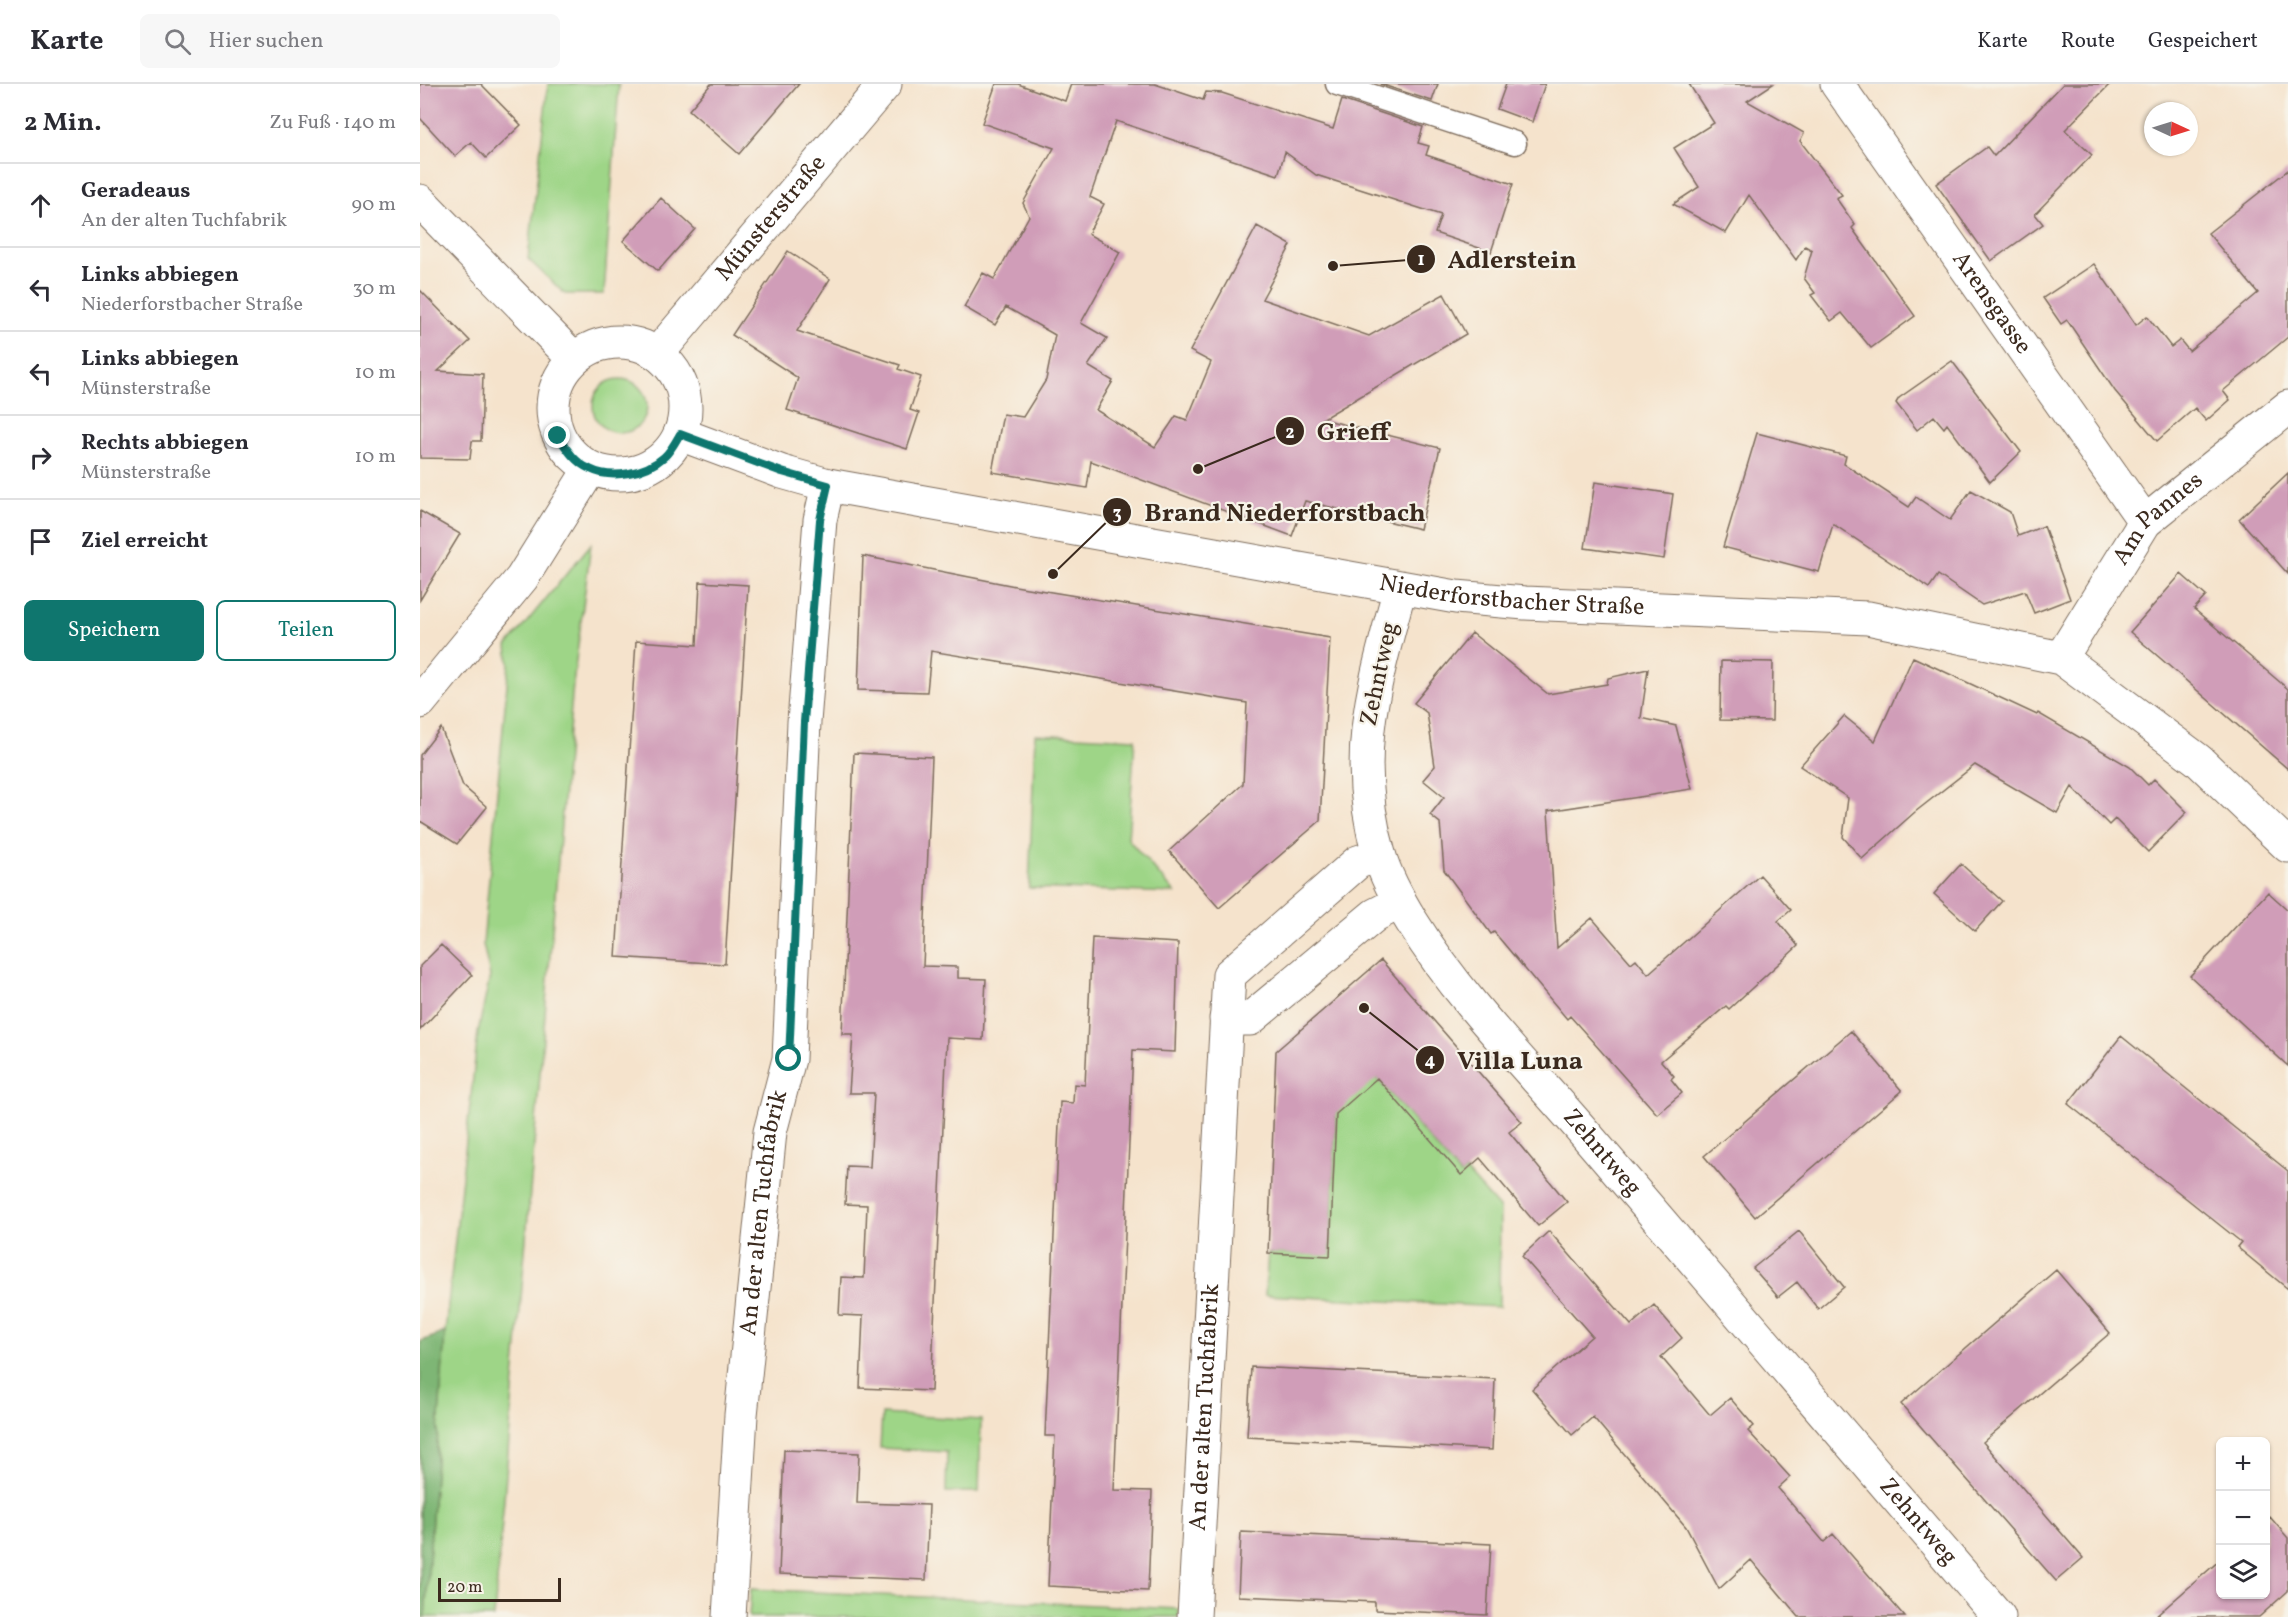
<!DOCTYPE html>
<html lang="de">
<head>
<meta charset="utf-8">
<style>
  :root { --surface:#fff; --page:#f7f7f7; --text:#2b2b33; --muted:#7c7c81; --line:#e1e1e2; --accent:#0f766e }
  body { margin:0; font-family:Vollkorn,serif; background:var(--page); color:var(--text) }
  .controls { position:absolute; right:18px; bottom:18px; display:grid; overflow:hidden; border-radius:9px; box-shadow:0 2px 4px #0004 }
  .controls button { width:54px; height:54px; display:grid; place-items:center; padding:0; border:0; border-bottom:2px solid var(--line); background:var(--surface); color:var(--text); font:30px sans-serif }
  .compass { position:absolute; left:1724px; top:18px; width:54px; height:54px; border-radius:50%; background:var(--surface); box-shadow:0 2px 4px #0004; rotate:94deg }
  .scale { position:absolute; left:18px; bottom:15px; width:123px; box-sizing:border-box; padding-left:6px; border:3px solid #3b2a1e; border-top:0; font-size:16px; line-height:21px; white-space:nowrap; color:#3b2a1e; -webkit-text-stroke:4px #f7f3e8; paint-order:stroke }
  .stop { position:absolute; width:18px; height:18px; margin:-14px; border:4px solid #0f766e; border-radius:50%; background:#fff }
  .stop.end { background:#0f766e; border-color:#fff; box-shadow:0 2px 6px #0008 }
  .list { margin:0; padding:0; list-style:none }
  h2 { display:flex; justify-content:space-between; align-items:center; height:78px; margin:0; padding:0 24px; font-size:26px }
  h2 small { font-size:20px; font-weight:400; color:var(--muted) }
  .list li { display:grid; grid-template-columns:39px 1fr auto; gap:18px; align-items:center; box-sizing:border-box; height:84px; padding:0 24px; border-top:2px solid var(--line) }
  .list b { display:block; font-size:22px; white-space:nowrap }
  .list p { margin:0; font-size:20px; white-space:nowrap; color:var(--muted) }
  .list em { font-size:20px; font-style:normal; color:var(--muted) }
  .actions { display:flex; gap:12px; padding:18px 24px }
  .actions a { flex:1; padding:14px 0; border:2px solid var(--accent); border-radius:9px; text-align:center; font-size:21px; color:var(--accent) }
  .actions .main { background:var(--accent); color:#fff }
  .icon { flex:none; width:33px; height:33px; fill:none; stroke:currentColor; stroke-width:2; stroke-linecap:round; stroke-linejoin:round }
  .map { position:relative; flex:none; width:1868px; height:1533px; overflow:hidden }
  header { display:flex; align-items:center; gap:36px; box-sizing:border-box; height:84px; padding:0 30px; background:var(--surface); border-bottom:2px solid var(--line) }
  header strong { font-size:28px }
  nav { display:flex; gap:33px; margin-inline-start:auto; font-size:21px }
  .search { width:420px; height:54px; background:var(--page); display:flex; align-items:center; gap:15px; box-sizing:border-box; padding:0 21px; border-radius:9px; color:var(--muted); font-size:22px }
  main { display:flex }
  aside { flex:1; background:var(--surface) }
  .map>svg:first-child { display:block }
  .green { fill:#9ed587; stroke:#6c8052; stroke-width:1.5 }
  .forest { fill:#7eb674; stroke:#5c7049; stroke-width:1.5 }
  .building { fill:#d09db8 }
  .lines { fill:none; stroke-linecap:round; stroke-linejoin:round }
  .service-casing { stroke:#7c6b5b; stroke-width:25 }
  .minor-casing { stroke:#7c6b5b; stroke-width:35 }
  .tertiary-casing { stroke:#7c6b5b; stroke-width:35 }
  .service { stroke:#fff; stroke-width:22 }
  .minor { stroke:#fff; stroke-width:33 }
  .tertiary { stroke:#fff; stroke-width:33 }
  .route { stroke:#0f766e; stroke-width:8 }
  .labels { text-anchor:middle; dominant-baseline:central; stroke-width:4.5; stroke-linejoin:round; paint-order:stroke }
  .street-label { font-size:24px; fill:#3b2a1e; stroke:#f7f3e8 }
  .leader { fill:none; stroke:#3b2a1e; stroke-width:2 }
  .callout-dot { fill:#3b2a1e; stroke:#f7f3e8; stroke-width:2 }
  .mark-label { font-size:18px; text-anchor:middle; font-weight:bold; fill:#fff }
  .callout-label { font-size:26px; text-anchor:middle; font-weight:bold; fill:#3b2a1e; stroke:#f7f3e8; stroke-width:4.5; stroke-linejoin:round; paint-order:stroke }
</style>
</head>
<body>
<header>
<strong>Karte</strong>
<div class="search"><svg class="icon" aria-label="search" viewBox="0 0 24 24"><circle cx="10" cy="10" r="6"/><path d="M15 15l6 6"/></svg>Hier suchen</div>
<nav><a>Karte</a><a>Route</a><a>Gespeichert</a></nav>
</header>
<main>
<aside>
<h2>2 Min.<small>Zu Fuß · 140 m</small></h2>
<ul class="list">
<li><svg class="icon" aria-label="ahead" viewBox="0 0 24 24"><path d="M12 20V5M6 11l6-6 6 6"/></svg><div><b>Geradeaus</b><p>An der alten Tuchfabrik</p></div><em>90 m</em></li>
<li><svg class="icon" aria-label="left" viewBox="0 0 24 24"><path d="M17 20v-9H6M10 6l-5 5 5 5"/></svg><div><b>Links abbiegen</b><p>Niederforstbacher Straße</p></div><em>30 m</em></li>
<li><svg class="icon" aria-label="left" viewBox="0 0 24 24"><path d="M17 20v-9H6M10 6l-5 5 5 5"/></svg><div><b>Links abbiegen</b><p>Münsterstraße</p></div><em>10 m</em></li>
<li><svg class="icon" aria-label="right" viewBox="0 0 24 24"><path d="M7 20v-9h11M14 6l5 5-5 5"/></svg><div><b>Rechts abbiegen</b><p>Münsterstraße</p></div><em>10 m</em></li>
<li><svg class="icon" aria-label="arrive" viewBox="0 0 24 24"><path d="M6 21V4h12l-3 4 3 4H6"/></svg><div><b>Ziel erreicht</b></div></li>
</ul>
<div class="actions"><a class="main">Speichern</a><a>Teilen</a></div>
</aside>
<div class="map">
<svg width="1868" height="1533" viewBox="0 0 1868 1533">
  <rect width="100%" height="100%" fill="#f7f3e8"/>
  <filter id="ink" filterUnits="userSpaceOnUse"><feTurbulence type="fractalNoise" baseFrequency=".0167" numOctaves="2"/><feDisplacementMap in="SourceGraphic" scale="12" xChannelSelector="R" yChannelSelector="G"/><feConvolveMatrix kernelMatrix="1 2 1 2 8 2 1 2 1" color-interpolation-filters="sRGB"/></filter>
  <filter id="wash" filterUnits="userSpaceOnUse"><feTurbulence type="fractalNoise" baseFrequency=".008" numOctaves="4" result="noise"/><feDisplacementMap in="SourceGraphic" scale="24" xChannelSelector="R" yChannelSelector="G"/><feGaussianBlur stdDeviation="1.35" result="paint"/><feColorMatrix in="noise" values="0 0 0 0 0 0 0 0 0 0 0 0 0 0 0 0 0 1.4 0 .05"/><feComposite in="paint" operator="in"/></filter>
  <g filter="url(#wash)">
    <rect width="100%" height="100%" fill="#f5e3cc"/>
    <path class="green" d="M 128,0 L 199,0 L 184,210 L 145,210 L 108,175 Z
      M173 322a27 27 0 1 1 54 0a27 27 0 1 1-54 0Z
      M 171,460 L 153,600 L 74,1533 L 5,1533 L 25,1248 L 58,948 L 70,892 L 63,860 L 89,579 L 87,562 Z
      M 615,650 L 715,655 L 708,755 L 755,809 L 609,804 Z
      M 948,983 L 1040,1091 L 1046,1087 L 1080,1125 L 1079,1223 L 845,1211 L 848,1169 L 910,1171 L 916,1030 Z
      M 462,1330 L 561,1336 L 559,1408 L 526,1408 L 527,1368 L 460,1364 Z
      M 331,1505 L 759,1525 L 759,1533 L 329,1533 Z"/>
    <path class="forest" d="M 25,1248 L 5,1533 L 0,1533 L 0,1258 Z"/>
    <g id="blocks">
      <path class="building" d="M 0,0 L 61,0 L 101,41 L 66,74 L 51,58 L 35,72 L 0,34 Z
        M 291,0 L 379,0 L 319,70 L 269,26 Z
        M 576,0 L 598,0 L 645,17 L 651,0 L 735,0 L 783,16 L 786,8 L 802,9 L 913,45 L 922,16 L 1003,43 L 998,59 L 1009,62 L 1006,71 L 1093,100 L 1071,168 L 1015,149 L 1021,131 L 896,91 L 865,68 L 858,91 L 696,37 L 670,113 L 684,120 L 668,150 L 700,168 L 661,239 L 687,254 L 668,282 L 693,297 L 676,326 L 735,363 L 756,332 L 767,336 L 791,278 L 770,267 L 837,142 L 871,161 L 842,215 L 949,252 L 1024,210 L 1046,250 L 902,335 L 1020,364 L 1000,445 L 885,417 L 872,452 L 671,377 L 667,404 L 572,388 L 583,330 L 603,333 L 626,296 L 635,251 L 586,223 L 575,241 L 544,223 L 563,189 L 574,195 L 609,132 L 603,119 L 634,64 L 562,39 Z
        M 960,0 L 1018,0 L 1012,17 Z
        M 1086,0 L 1125,0 L 1112,38 L 1077,25 Z
        M 1269,0 L 1353,0 L 1327,17 L 1384,49 L 1380,57 L 1422,111 L 1416,114 L 1435,141 L 1432,144 L 1495,232 L 1451,264 L 1422,229 L 1411,237 L 1391,211 L 1395,209 L 1384,194 L 1392,166 L 1385,162 L 1376,176 L 1329,111 L 1306,149 L 1253,120 L 1279,103 L 1254,64 L 1294,39 Z
        M 1643,0 L 1690,0 L 1645,46 L 1672,71 L 1615,130 L 1623,140 L 1571,177 L 1516,100 L 1567,63 L 1574,72 Z
        M 1868,86 L 1868,253 L 1803,307 L 1810,316 L 1786,337 L 1775,324 L 1737,357 L 1695,307 L 1647,236 L 1641,240 L 1623,214 L 1674,180 L 1716,241 L 1727,232 L 1751,263 L 1760,256 L 1769,267 L 1838,209 L 1788,149 Z
        M 241,114 L 275,145 L 238,187 L 203,157 Z
        M 368,167 L 410,195 L 377,247 L 480,281 L 478,285 L 501,293 L 490,326 L 499,329 L 487,365 L 367,326 L 378,294 L 312,251 Z
        M 0,206 L 50,257 L 18,287 L 63,290 L 61,357 L 52,357 L 50,375 L 0,374 Z
        M 1532,277 L 1601,368 L 1570,398 L 1527,340 L 1524,344 L 1514,332 L 1497,346 L 1476,319 L 1479,314 Z
        M 1337,349 L 1426,372 L 1424,380 L 1489,423 L 1496,413 L 1530,436 L 1551,406 L 1590,428 L 1598,452 L 1624,442 L 1650,515 L 1614,529 L 1605,507 L 1562,521 L 1518,491 L 1509,504 L 1413,440 L 1399,488 L 1303,463 Z
        M 1868,389 L 1868,490 L 1819,435 Z
        M 1175,398 L 1253,410 L 1244,475 L 1165,464 Z
        M 0,427 L 40,450 L 0,516 Z
        M 443,472 L 595,502 L 910,554 L 900,737 L 799,824 L 749,767 L 823,700 L 827,619 L 511,567 L 507,608 L 438,606 Z
        M 1761,490 L 1786,512 L 1774,525 L 1868,605 L 1868,685 L 1710,548 Z
        M 280,498 L 328,501 L 305,880 L 196,873 L 216,557 L 277,561 Z
        M 1052,549 L 1128,610 L 1187,600 L 1188,594 L 1228,585 L 1221,634 L 1256,642 L 1272,705 L 1128,727 L 1137,864 L 1172,834 L 1211,879 L 1216,875 L 1228,890 L 1340,791 L 1371,826 L 1358,837 L 1378,862 L 1309,925 L 1306,922 L 1241,977 L 1254,992 L 1251,995 L 1262,1009 L 1237,1030 L 1150,932 L 1147,935 L 1074,848 L 1071,850 L 1024,786 L 1020,739 L 1010,731 L 1024,713 L 1003,696 L 1015,682 L 1007,629 L 994,619 Z
        M 1493,573 L 1617,631 L 1618,629 L 1710,683 L 1728,701 L 1734,695 L 1767,728 L 1728,768 L 1695,735 L 1689,741 L 1652,703 L 1637,729 L 1555,681 L 1495,728 L 1442,775 L 1423,753 L 1428,714 L 1380,682 L 1424,632 L 1455,657 Z
        M 1301,577 L 1353,578 L 1352,637 L 1300,636 Z
        M 21,644 L 43,702 L 67,723 L 37,760 L 0,737 L 0,671 Z
        M 434,669 L 512,673 L 503,882 L 538,883 L 538,894 L 566,895 L 563,956 L 527,954 L 511,1307 L 440,1304 L 443,1232 L 419,1231 L 421,1193 L 444,1194 L 447,1121 L 425,1120 L 427,1082 L 450,1083 L 454,1009 L 429,1009 L 433,950 L 422,950 Z
        M 1541,780 L 1582,817 L 1555,847 L 1514,810 Z
        M 1848,808 L 1868,826 L 1868,982 L 1770,892 Z
        M 672,854 L 758,859 L 755,968 L 713,966 L 694,1406 L 732,1407 L 728,1507 L 628,1502 L 635,1352 L 625,1352 L 640,1018 L 653,1019 L 654,1000 L 665,1001 Z
        M 21,861 L 52,891 L 0,946 L 0,882 Z
        M 961,876 L 1102,1038 L 1089,1048 L 1147,1118 L 1118,1142 L 1060,1074 L 1041,1091 L 957,994 L 916,1030 L 910,1172 L 848,1169 L 856,967 Z
        M 1431,947 L 1482,1007 L 1335,1133 L 1284,1072 Z
        M 1701,952 L 1868,1087 L 1868,1205 L 1817,1163 L 1821,1158 L 1648,1020 Z
        M 1129,1147 L 1211,1241 L 1234,1221 L 1262,1254 L 1241,1273 L 1290,1331 L 1310,1314 L 1334,1342 L 1328,1347 L 1370,1393 L 1358,1404 L 1404,1458 L 1413,1450 L 1485,1533 L 1379,1533 L 1331,1476 L 1299,1505 L 1266,1443 L 1173,1333 L 1152,1351 L 1112,1305 L 1172,1252 L 1102,1172 Z
        M 1379,1147 L 1424,1203 L 1398,1225 L 1377,1198 L 1358,1213 L 1333,1184 Z
        M 1636,1186 L 1690,1249 L 1563,1358 L 1663,1474 L 1636,1497 L 1481,1320 Z
        M 831,1283 L 1075,1295 L 1072,1366 L 827,1353 Z
        M 364,1366 L 439,1369 L 437,1419 L 509,1421 L 506,1496 L 359,1490 Z
        M 1850,1433 L 1868,1454 L 1868,1507 L 1839,1533 L 1735,1533 L 1800,1476 L 1800,1510 L 1845,1510 L 1845,1438 Z
        M 821,1448 L 1071,1460 L 1067,1531 L 955,1526 L 955,1518 L 818,1512 Z"/>
    </g>
  </g>
  <g filter="url(#ink)">
    <use href="#blocks" fill-opacity="0" stroke="#7c6b5b" stroke-width="1.5"/>
    <g class="lines">
      <defs>
        <path id="service" d="M 917,0 L 1095,59"/>
        <g id="minor">
          <path id="s1" d="M 1417,0 L 1725,438"/>
          <path id="s2" d="M 980,504 C 955,598 930,672 959,770 C 966,794 979,817 992,838 C 1041,917 1108,983 1168,1053 C 1305,1213 1442,1373 1579,1533"/>
          <path id="s3" d="M 1641,574 L 1725,438 L 1868,323"/>
          <path d="M 806,935 L 830,935 L 955,831 L 980,818"/>
          <path id="s4" d="M 309,1533 L 321,1331 L 350,1048 L 369,975 L 384,638 L 400,436 L 408,401"/>
          <path id="s5" d="M 774,1533 L 809,891 L 938,778 L 959,771"/>
        </g>
        <g id="tertiary">
          <path d="M 0,117 L 153,274"/>
          <circle cx="199" cy="324" r="66"/>
          <path id="s6" d="M 238,269 L 465,0"/>
          <path id="s7" d="M 260,350 L 362,388 L 408,401 L 1036,513 L 1105,519 L 1448,534 L 1641,574 L 1778,676 L 1868,762"/>
          <path d="M 0,618 L 102,494 L 170,385"/>
        </g>
      </defs>
      <use href="#service" class="service-casing"/>
      <use href="#minor" class="minor-casing"/>
      <use href="#tertiary" class="tertiary-casing"/>
      <use href="#service" class="service"/>
      <use href="#minor" class="minor"/>
      <use href="#tertiary" class="tertiary"/>
    </g>
  </g>
  <g class="lines" filter="url(#ink)">
    <path class="route" d="M 138,352 C 146,364 155,379 170,385 C 192,396 226,389 244,373 C 251,367 256,357 260,350 L 362,388 L 408,401 L 400,436 L 384,638 L 369,975"/>
  </g>
  <g class="labels">
    <g class="street-label">
      <text stroke="none"><textPath href="#s6" startOffset="176">Münsterstraße</textPath></text>
      <text stroke="none"><textPath href="#s1" startOffset="268">Arensgasse</textPath></text>
      <text stroke="none"><textPath href="#s3" startOffset="171">Am Pannes</textPath></text>
      <text stroke="none"><textPath href="#s7" startOffset="850">Niederforstbacher Straße</textPath></text>
      <text transform="translate(960 590) rotate(-78)">Zehntweg</text>
      <text stroke="none"><textPath href="#s2" startOffset="646">Zehntweg</textPath></text>
      <text stroke="none"><textPath href="#s4" startOffset="406">An der alten Tuchfabrik</textPath></text>
      <text stroke="none"><textPath href="#s5" startOffset="210">An der alten Tuchfabrik</textPath></text>
      <text stroke="none"><textPath href="#s2" startOffset="1132">Zehntweg</textPath></text>
    </g>
  </g>
  <path class="leader" d="M913 182L1001 175M778 385L870 347M633 490L697 428M944 924L1010 976"/>
  <g class="callout-dot">
    <circle cx="913" cy="182" r="6"/>
    <circle cx="778" cy="385" r="6"/>
    <circle cx="633" cy="490" r="6"/>
    <circle cx="944" cy="924" r="6"/>
    <circle cx="1001" cy="175" r="15"/>
    <circle cx="870" cy="347" r="15"/>
    <circle cx="697" cy="428" r="15"/>
    <circle cx="1010" cy="976" r="15"/>
  </g>
  <g class="mark-label">
    <text x="1001" y="181">1</text>
    <text x="870" y="354">2</text>
    <text x="697" y="435">3</text>
    <text x="1010" y="982">4</text>
  </g>
  <g class="callout-label">
    <text x="1092" y="184">Adlerstein</text>
    <text x="933" y="356">Grieff</text>
    <text x="865" y="437">Brand Niederforstbach</text>
    <text x="1100" y="985">Villa Luna</text>
  </g>
</svg>
<div class="controls">
<button>+</button>
<button>−</button>
<button><svg class="icon" aria-label="layers" viewBox="0 0 24 24"><path d="M12 4l9 5-9 5-9-5zM3 14l9 5 9-5"/></svg></button>
</div>
<svg class="compass" viewBox="-18 -18 36 36"><path d="M0-13l5 13h-10z" fill="#e53935"/><path d="M0 13l5-13h-10z" fill="#7c7c81"/></svg>
<div class="scale">20 m</div>
<div class="stop" style="left:369px;top:975px"></div>
<div class="stop end" style="left:138px;top:352px"></div>
</div>
</main>
</body>
</html>
